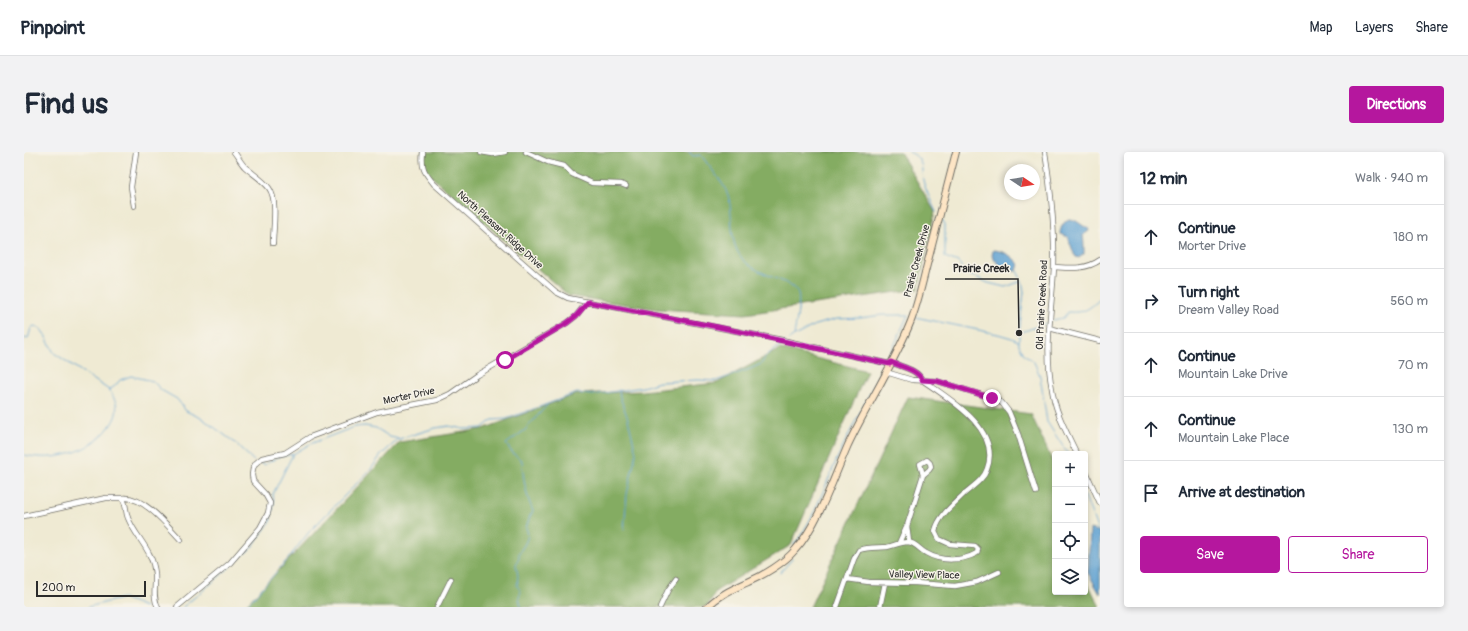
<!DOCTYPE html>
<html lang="en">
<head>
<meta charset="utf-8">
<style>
  :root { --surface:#fff; --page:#f2f2f3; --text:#1f2937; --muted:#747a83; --line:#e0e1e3; --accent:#b5179e }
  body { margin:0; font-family:Pangolin,sans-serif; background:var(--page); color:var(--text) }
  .controls { position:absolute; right:12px; bottom:12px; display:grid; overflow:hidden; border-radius:4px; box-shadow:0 2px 6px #0003 }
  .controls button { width:36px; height:36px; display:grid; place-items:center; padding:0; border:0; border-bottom:1px solid var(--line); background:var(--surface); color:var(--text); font:20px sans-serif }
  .compass { position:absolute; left:980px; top:12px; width:36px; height:36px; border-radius:50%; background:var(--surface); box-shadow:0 2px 6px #0003; rotate:102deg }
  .scale { position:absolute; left:12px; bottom:10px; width:110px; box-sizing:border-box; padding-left:4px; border:2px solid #2b2b2b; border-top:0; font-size:11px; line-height:14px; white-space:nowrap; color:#2b2b2b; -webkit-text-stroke:3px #f7f3e8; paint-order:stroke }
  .stop { position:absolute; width:12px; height:12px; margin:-9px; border:3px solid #b5179e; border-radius:50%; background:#fff }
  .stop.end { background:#b5179e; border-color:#fff; box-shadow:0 1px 4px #0008 }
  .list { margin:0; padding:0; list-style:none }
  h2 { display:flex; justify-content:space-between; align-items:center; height:52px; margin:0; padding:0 16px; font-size:17px }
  h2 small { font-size:13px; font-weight:400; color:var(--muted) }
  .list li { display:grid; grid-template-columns:26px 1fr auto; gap:12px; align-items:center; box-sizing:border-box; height:64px; padding:0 16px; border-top:1px solid var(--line) }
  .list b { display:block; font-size:15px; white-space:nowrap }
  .list p { margin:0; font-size:13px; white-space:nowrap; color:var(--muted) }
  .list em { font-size:13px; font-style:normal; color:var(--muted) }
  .actions { display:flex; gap:8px; padding:12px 16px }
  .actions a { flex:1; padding:9px 0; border:1px solid var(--accent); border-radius:4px; text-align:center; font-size:14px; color:var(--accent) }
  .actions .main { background:var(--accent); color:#fff }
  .icon { flex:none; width:22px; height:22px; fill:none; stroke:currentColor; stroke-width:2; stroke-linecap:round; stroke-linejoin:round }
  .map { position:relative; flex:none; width:1076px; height:455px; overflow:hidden; border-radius:4px }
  header { display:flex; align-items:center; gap:24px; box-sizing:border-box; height:56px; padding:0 20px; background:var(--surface); border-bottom:1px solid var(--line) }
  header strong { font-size:19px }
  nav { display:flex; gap:22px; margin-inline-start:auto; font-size:14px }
  .intro { display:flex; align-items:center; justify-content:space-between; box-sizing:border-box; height:96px; padding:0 24px }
  h1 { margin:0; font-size:28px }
  .button { padding:10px 18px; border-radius:4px; background:var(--accent); color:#fff; font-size:14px; font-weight:700 }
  main { display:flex; gap:24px; padding:0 24px }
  aside { flex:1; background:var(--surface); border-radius:4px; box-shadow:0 2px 6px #0003 }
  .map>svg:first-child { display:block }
  .forest { fill:#84ac62; stroke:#586c46 }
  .water { fill:#5da0d1; stroke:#44667e }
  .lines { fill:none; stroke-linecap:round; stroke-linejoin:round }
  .stream { stroke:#5da0d1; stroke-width:1 }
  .minor-casing { stroke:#706e66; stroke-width:6 }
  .secondary-casing { stroke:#706e66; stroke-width:8 }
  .minor { stroke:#fff; stroke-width:4.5 }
  .secondary { stroke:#fde5c5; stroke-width:6 }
  .route { stroke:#b5179e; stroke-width:5 }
  .labels { text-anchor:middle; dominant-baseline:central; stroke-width:3; stroke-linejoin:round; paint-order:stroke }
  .street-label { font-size:10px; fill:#2b2b2b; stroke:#f7f3e8 }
  .leader { fill:none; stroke:#2b2b2b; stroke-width:1.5 }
  .callout-dot { fill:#2b2b2b; stroke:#f7f3e8; stroke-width:1.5 }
  .callout-label { font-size:11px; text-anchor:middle; font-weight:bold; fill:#2b2b2b; stroke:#f7f3e8; stroke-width:3; stroke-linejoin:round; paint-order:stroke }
</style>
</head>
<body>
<header>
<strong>Pinpoint</strong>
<nav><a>Map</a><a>Layers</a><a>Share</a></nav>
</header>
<div class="intro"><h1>Find us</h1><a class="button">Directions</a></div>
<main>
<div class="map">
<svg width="1076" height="455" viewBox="0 0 1076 455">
  <rect width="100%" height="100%" fill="#f7f3e8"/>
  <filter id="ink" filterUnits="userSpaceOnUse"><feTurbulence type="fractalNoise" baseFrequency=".025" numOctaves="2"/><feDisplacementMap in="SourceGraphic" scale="8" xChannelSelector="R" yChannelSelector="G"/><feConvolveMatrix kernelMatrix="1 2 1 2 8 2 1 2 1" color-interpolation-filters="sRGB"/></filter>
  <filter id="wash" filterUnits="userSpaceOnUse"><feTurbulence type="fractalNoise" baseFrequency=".012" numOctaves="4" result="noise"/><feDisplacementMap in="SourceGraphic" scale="16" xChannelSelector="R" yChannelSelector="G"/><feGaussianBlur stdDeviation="0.9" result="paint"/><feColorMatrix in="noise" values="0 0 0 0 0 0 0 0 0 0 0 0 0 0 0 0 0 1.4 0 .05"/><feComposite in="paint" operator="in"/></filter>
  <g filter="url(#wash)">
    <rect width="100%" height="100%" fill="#efead3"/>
    <path class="forest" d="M 398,0 L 876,0 L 911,60 L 894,137 L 721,162 L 633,157 L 545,144 L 402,20 Z
      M 756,197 L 843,219 L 767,393 L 692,439 L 683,455 L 220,455 L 376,290 L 459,277 L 553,242 L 619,239 L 693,231 Z
      M 884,245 L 1007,262 L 1031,315 L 1031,440 L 1061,440 L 1061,423 L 1064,432 L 1076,455 L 786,455 Z"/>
    <path class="water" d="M 1045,67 C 1053,67 1057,74 1064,76 L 1065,79 L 1059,83 C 1060,89 1060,95 1060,102 L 1055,106 L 1052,105 L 1050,102 L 1044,85 L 1036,82 C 1036,76 1040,69 1045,67 Z
      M 969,98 C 980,99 987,103 995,112 L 993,119 L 989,119 L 986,115 L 976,114 L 968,104 Z
      M 1066,377 L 1076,380 L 1076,442 L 1064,421 Z"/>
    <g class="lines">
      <path class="stream" d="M 665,0 L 669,4 L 677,3 C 686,16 698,28 704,43 C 710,63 704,88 717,105 C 730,124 769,127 774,142 C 777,149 771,175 770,184
        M 885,0 C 902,7 896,18 900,32 C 903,41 908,51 912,60
        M 917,67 L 921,72 L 921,105 L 934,110 L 943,122 L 954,126 L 964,131 L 981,135 L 998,129 L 1000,140 L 995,181 L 995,193 L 1000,202 L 1010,210 L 1016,224 L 1023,270 L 1044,302
        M 993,119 L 998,129
        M 891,165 L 974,182 L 988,186 L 994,189
        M 1029,168 L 1039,166 L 1044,160 C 1060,161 1064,158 1076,147
        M 995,181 L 1023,171
        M 0,186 L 4,187 L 7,176 L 10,174 L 16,176 L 21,183 L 30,201 L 85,238 L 91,234 L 96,228 L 107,224 L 129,229 L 137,238 L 153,247 L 162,259 L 179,267 L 210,290 L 230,309
        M 765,187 L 791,173 L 813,167 L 836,166 L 858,163 L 884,163 L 869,196 L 862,208
        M 595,238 L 596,245 L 604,267 L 612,301 L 603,342 L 600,378
        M 0,303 C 31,310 67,301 86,274 C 91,267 94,260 92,251 C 91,247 87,242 85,238
        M 236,311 L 240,313 L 254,305 L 269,302 L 286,292 L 330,275 L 341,274 L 352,276 L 366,285 L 375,287
        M 1061,344 L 1074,379
        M 770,393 C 793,364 803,326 820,292 C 833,266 847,240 860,213
        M 756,421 L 768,407
        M 64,455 L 99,446 L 121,455
        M 159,455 L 190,429 L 228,395 L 246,370 L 250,352 L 249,342 L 269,302
        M 221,455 L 264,407 L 285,380 L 347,317 L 357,303 L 375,287 L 411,276 L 425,274 L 440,277 L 458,276 L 468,268 L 482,267 L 553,241 L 569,243 L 580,241 L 619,235 L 635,230 L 674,228 L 692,229 L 726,217 L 737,212 L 743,203 L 761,190
        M 497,455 L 495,445 L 497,439 L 493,434 L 494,424 L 492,413 L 495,405 L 495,401 C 500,393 507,385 502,376 L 506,364 L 509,359 C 502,344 499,325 498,309 L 487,299 L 482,292 L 501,278 L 523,253"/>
    </g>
  </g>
  <g filter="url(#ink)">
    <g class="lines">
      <defs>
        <path id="minor" d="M 210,0 C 214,5 217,11 221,15 C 229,22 239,28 245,36 C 254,48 249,77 249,91
          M 399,0 C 397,16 400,20 410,32 L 532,140 L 544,146 L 758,188 L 866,212
          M 457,0 L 469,2 L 481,0
          M 502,0 L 524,10 L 540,14 L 548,22 L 568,31 L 597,32 L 602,34
          M 1021,0 C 1027,38 1031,77 1030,115 C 1028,156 1020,197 1028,237 C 1031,260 1043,281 1053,302
          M 110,54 L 107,35 L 112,0
          M 1030,115 C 1046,116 1062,118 1076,108
          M 1025,176 L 1076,189
          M 862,220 L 888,228 L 913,229 L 968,246 L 978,251 L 985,260 L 994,282 L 1012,340
          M 1061,318 L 1076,351
          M 98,346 C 119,343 144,374 157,388
          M 0,364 L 82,346 L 98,346 C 103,352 101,359 104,366 C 112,386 129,398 131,422 C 132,433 128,445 134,455
          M 885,390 L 883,374 L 899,323 L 905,318 L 907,315 L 906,311 L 903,308 L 896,312 L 899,323
          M 875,391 L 882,375
          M 823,427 L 845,430 L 892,431 L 931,434 L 953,430 L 975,420
          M 153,455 L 206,411 L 236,376 L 244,361 L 246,351 L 241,342 L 229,329 L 228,323 L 229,316 L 232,311 L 238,306 L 261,301 L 286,285 L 353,260 L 413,248 L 426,242 L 453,223 L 543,171 L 552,164 L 563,150
          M 413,455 L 427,427
          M 636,455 L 644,438 L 652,427
          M 813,455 L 830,407 L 835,398 C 845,395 853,396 863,395 C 870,394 876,390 884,390 C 892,391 896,398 902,401 C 917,410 939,409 953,401 L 954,397 L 951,394 L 926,392 L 915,387 L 911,379 C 915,363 930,352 941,341 C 949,334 960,327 963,317 C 978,277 924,246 898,228 C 893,217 877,215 867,210
          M 856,455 L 861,431"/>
        <path id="secondary" d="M 683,455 C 695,443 709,437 724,430 C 740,423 760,411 771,398 C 794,373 810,325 824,293 C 844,251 870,212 887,169 C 895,148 899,127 905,105 C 914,70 923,35 932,0"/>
      </defs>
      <use href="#minor" class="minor-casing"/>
      <use href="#secondary" class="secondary-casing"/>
      <use href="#minor" class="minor"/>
      <use href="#secondary" class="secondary"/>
    </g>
  </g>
  <g class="lines" filter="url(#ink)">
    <path class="route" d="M 481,208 L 543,171 L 552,164 L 564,150 L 694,175 L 866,212 L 867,210 C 877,215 893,217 898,228 L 913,229 L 968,246"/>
  </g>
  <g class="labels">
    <g class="street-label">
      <text transform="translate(476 78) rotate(42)">North Pleasant Ridge Drive</text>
      <text transform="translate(893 109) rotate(-75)">Prairie Creek Drive</text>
      <text transform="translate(1018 153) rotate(-87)">Old Prairie Creek Road</text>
      <text transform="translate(385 244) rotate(-12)">Morter Drive</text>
      <text transform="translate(900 423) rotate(1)">Valley View Place</text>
    </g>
  </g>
  <path class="leader" d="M995 181L994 127H921"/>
  <circle class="callout-dot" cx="995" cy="181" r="4"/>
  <g class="callout-label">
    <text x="957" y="120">Prairie Creek</text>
  </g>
</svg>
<div class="controls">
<button>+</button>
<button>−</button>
<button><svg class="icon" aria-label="locate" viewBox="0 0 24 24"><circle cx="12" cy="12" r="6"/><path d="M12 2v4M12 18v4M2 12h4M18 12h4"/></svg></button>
<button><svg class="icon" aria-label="layers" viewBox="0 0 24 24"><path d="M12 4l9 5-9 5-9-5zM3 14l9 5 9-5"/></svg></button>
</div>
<svg class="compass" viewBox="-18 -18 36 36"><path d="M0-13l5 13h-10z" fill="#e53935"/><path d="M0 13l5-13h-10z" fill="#747a83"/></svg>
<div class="scale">200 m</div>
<div class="stop" style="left:481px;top:208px"></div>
<div class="stop end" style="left:968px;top:246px"></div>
</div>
<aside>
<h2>12 min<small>Walk · 940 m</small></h2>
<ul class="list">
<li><svg class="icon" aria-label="ahead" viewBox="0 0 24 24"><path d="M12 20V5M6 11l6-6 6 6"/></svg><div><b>Continue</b><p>Morter Drive</p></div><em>180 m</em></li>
<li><svg class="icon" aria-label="right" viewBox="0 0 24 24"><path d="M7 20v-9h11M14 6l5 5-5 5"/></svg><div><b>Turn right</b><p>Dream Valley Road</p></div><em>560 m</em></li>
<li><svg class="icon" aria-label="ahead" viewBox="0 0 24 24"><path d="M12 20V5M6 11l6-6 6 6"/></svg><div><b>Continue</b><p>Mountain Lake Drive</p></div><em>70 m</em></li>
<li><svg class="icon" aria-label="ahead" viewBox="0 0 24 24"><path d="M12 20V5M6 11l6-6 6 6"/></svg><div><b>Continue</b><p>Mountain Lake Place</p></div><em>130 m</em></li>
<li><svg class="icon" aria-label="arrive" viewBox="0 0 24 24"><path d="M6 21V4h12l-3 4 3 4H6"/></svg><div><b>Arrive at destination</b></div></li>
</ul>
<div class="actions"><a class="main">Save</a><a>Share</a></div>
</aside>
</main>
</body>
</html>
